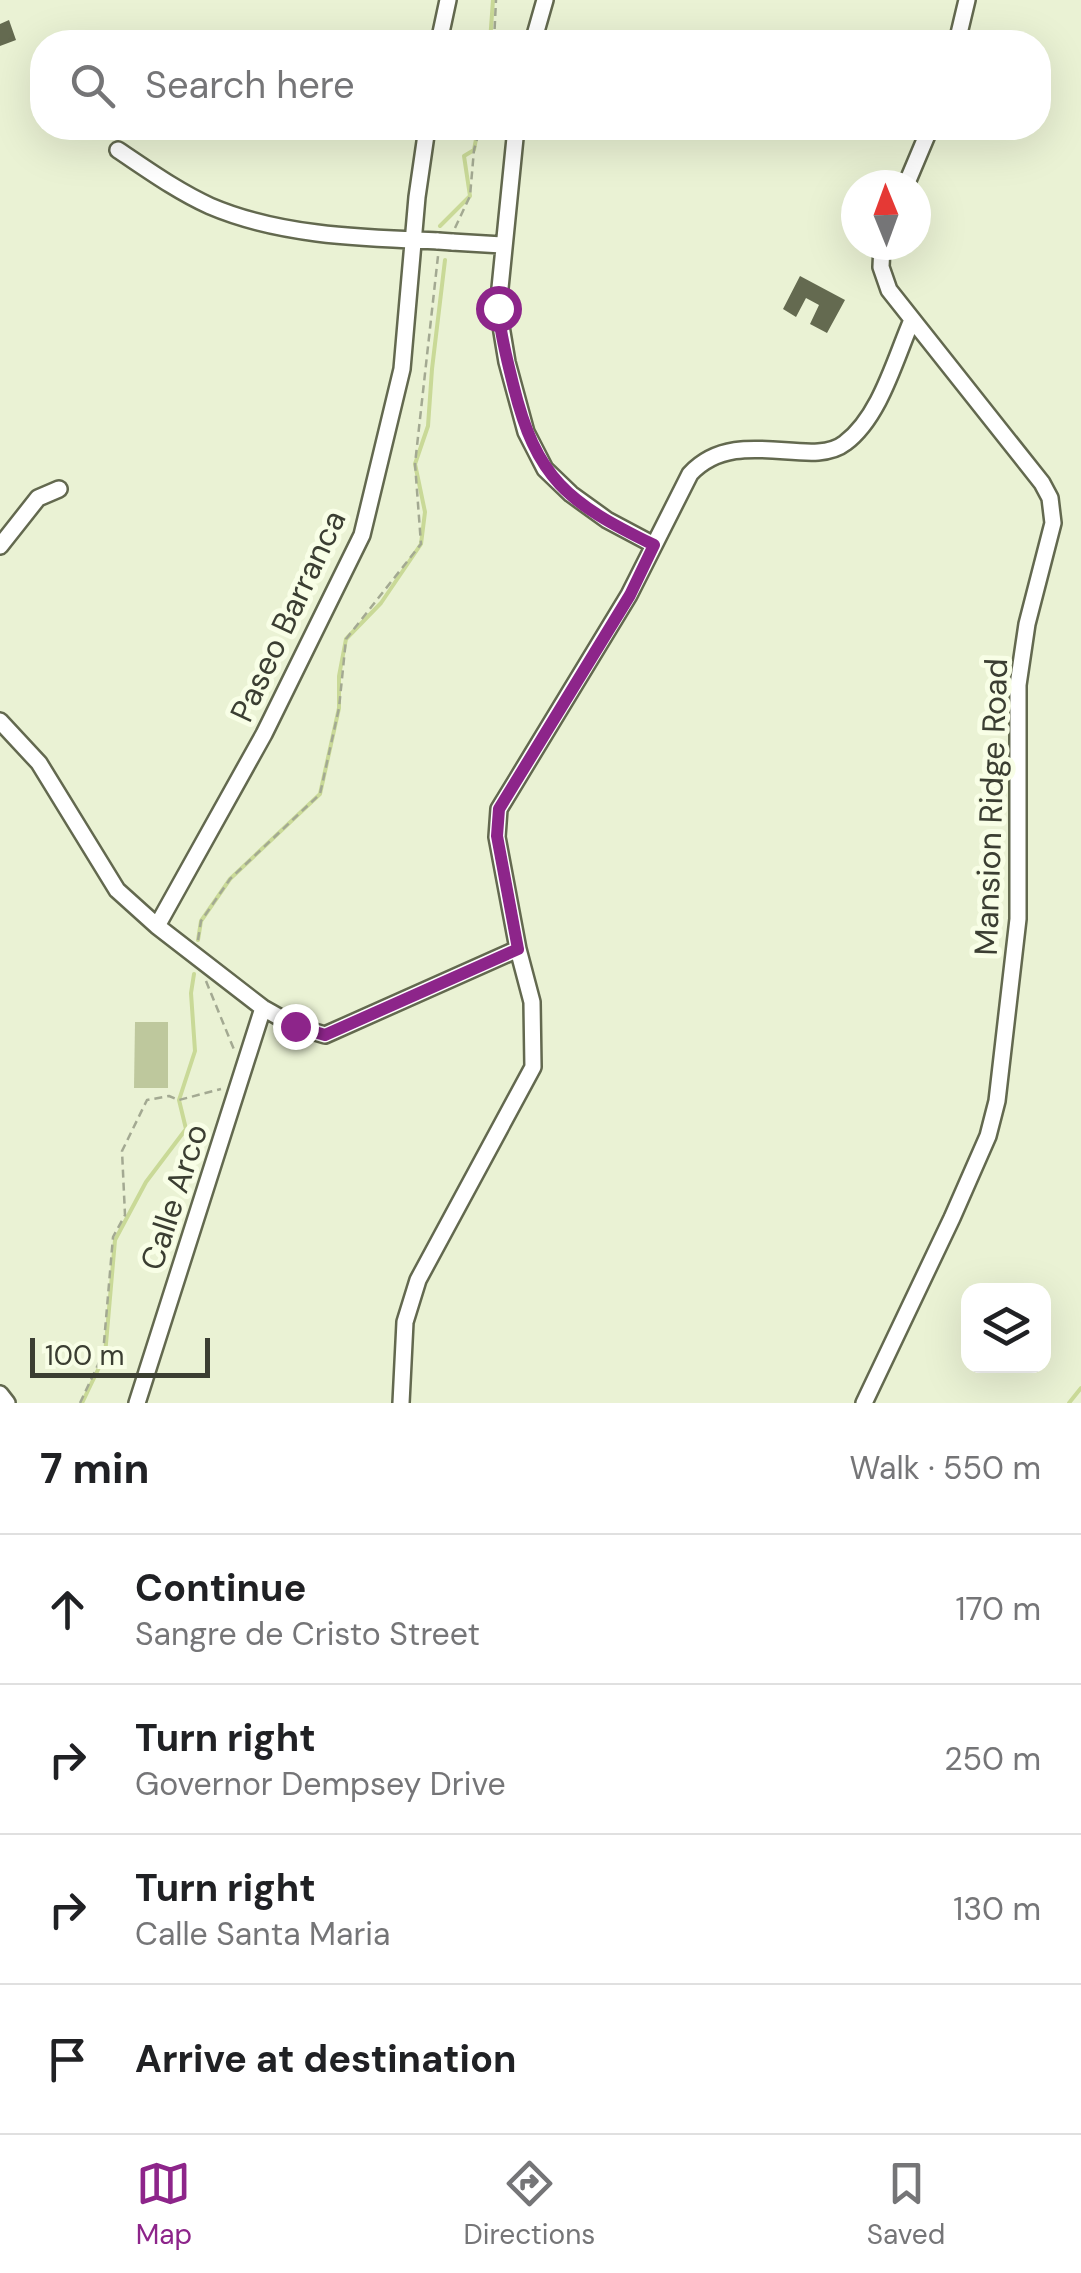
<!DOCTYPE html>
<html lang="en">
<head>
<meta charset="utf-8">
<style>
  :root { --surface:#fff; --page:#f6f6f6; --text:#202124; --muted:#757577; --line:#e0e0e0; --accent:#8d258a }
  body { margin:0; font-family:"DM Sans",sans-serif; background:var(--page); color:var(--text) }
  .controls { position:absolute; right:30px; bottom:30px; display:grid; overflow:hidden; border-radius:20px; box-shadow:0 10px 40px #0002 }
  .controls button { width:90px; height:90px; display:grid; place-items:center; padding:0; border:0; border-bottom:2px solid var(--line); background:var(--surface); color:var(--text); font:50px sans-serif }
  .compass { position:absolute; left:841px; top:170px; width:90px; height:90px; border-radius:50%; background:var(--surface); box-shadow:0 10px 40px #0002; rotate:359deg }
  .scale { position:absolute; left:30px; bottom:25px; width:180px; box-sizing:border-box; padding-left:10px; border:5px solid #3b3e32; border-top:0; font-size:28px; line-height:35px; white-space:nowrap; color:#3b3e32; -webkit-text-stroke:8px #f8fee6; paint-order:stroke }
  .stop { position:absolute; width:30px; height:30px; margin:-22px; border:8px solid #8d258a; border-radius:50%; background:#fff }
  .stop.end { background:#8d258a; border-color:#fff; box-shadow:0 2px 10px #0008 }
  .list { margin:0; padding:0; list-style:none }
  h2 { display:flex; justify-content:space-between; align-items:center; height:130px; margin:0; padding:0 40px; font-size:42px }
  h2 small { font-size:32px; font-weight:400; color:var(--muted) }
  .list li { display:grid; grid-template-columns:65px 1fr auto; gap:30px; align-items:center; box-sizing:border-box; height:150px; padding:0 40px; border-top:2px solid var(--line) }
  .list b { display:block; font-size:38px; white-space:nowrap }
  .list p { margin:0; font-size:32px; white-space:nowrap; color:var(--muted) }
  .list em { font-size:32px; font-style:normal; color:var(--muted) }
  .icon { flex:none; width:55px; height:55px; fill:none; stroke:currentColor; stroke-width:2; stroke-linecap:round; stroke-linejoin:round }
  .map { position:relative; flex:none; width:1081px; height:1403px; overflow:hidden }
  .search { position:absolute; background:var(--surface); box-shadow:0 10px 40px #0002; left:30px; right:30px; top:30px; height:110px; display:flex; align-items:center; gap:25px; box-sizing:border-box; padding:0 35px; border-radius:40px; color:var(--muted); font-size:38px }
  .sheet { height:730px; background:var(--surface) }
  nav { display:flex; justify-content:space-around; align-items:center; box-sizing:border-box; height:140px; border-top:2px solid var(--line); background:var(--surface); font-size:28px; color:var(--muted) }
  nav a { display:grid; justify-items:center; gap:5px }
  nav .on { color:var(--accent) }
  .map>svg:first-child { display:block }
  .green { fill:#bec89d }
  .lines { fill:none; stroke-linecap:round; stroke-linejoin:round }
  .stream { stroke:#c9d997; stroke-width:4 }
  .building { fill:#646a50 }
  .minor-casing { stroke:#63694f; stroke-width:20 }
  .path { stroke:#a3a992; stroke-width:2.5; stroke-dasharray:8 5; stroke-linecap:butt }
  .minor { stroke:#fff; stroke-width:15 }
  .minor-bridge-casing { stroke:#63694f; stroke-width:20; stroke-linecap:butt }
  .minor-bridge { stroke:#fff; stroke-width:15 }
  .route { stroke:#8d258a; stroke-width:12 }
  .labels { text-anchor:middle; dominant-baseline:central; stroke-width:10; stroke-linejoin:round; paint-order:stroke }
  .street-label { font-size:32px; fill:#3b3e32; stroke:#f8fee6 }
</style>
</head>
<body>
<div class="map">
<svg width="1081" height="1403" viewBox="0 0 1081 1403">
  <rect width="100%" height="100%" fill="#eaf2d4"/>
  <path class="green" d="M 135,1022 L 168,1022 L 168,1088 L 134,1088 Z"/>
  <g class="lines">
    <path class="stream" d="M 490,42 L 493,0
      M 440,226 L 470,196 L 464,156 L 474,150 L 478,128
      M 198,940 L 201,921 L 230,879 L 320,794 L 339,708 L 339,676 L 346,639 L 381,603 L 421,544 L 425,512 L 415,464 L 428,426 L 432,369 L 445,260
      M 82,1403 L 105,1355 L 115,1240 L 146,1182 L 186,1129 L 179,1100 L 195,1051 L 191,993 L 194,974
      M 1069,1403 L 1081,1388"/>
  </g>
  <path class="building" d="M 9,20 L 16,40 L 0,46 L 0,24 Z
    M 800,276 L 845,300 L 827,333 L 810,324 L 819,305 L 806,298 L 796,317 L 783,309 Z"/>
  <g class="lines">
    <defs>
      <path id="minor" d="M 439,42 L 448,0
        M 533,42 L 545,0
        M 957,42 L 967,0
        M 516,128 L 498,308 L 507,362 L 526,432 L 545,469 L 571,494 L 607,520 L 654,545
        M 118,150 C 148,170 177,191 210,206 C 280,236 363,238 438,241
        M 906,185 L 930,128
        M 452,242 L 502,245
        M 0,546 L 38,498 L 59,489
        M 0,721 L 39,763 L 117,890 L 157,926 L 263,1008 L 295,1026 L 325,1035 L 518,949
        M 157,926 L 264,734 L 362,535 L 402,369 L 417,197 L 427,128
        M 0,1394 L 7,1403
        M 137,1403 L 263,1008
        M 401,1403 L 405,1322 L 418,1280 L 533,1067 L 532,1002 L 518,949 L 497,837 L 499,809 L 629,595 L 690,474 C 736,424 811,470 845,443 C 880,417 895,359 912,320
        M 864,1403 L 952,1218 L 988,1136 L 997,1101 L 1018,919 L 1018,685 L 1027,624 L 1053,523 L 1050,498 L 1042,483 L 889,290 L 881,267 L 882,245"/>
    </defs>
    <use href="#minor" class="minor-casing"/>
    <path class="path" d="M 494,42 L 496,0
      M 455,228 L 470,196 L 474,150 L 480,128
      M 198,940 L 201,921 L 230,879 L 320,794 L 339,708 L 346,639 L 421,544 L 415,464 L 438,256
      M 206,981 L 235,1052
      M 80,1403 L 103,1354 L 113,1237 L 125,1215 L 122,1151 L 147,1100 L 169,1096 L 179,1100 L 221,1089"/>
    <use href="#minor" class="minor"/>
    <defs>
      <path id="minor-bridge" d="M 438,241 L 452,242"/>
    </defs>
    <use href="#minor-bridge" class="minor-bridge-casing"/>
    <use href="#minor-bridge" class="minor-bridge"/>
  </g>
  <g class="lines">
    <path class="route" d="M 295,1026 L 325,1035 L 518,949 L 497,836 L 499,809 L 630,595 L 654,545 C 568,503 536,479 513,384 C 507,359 500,334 498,308"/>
  </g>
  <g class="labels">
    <g class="street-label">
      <text transform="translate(288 616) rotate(-65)">Paseo Barranca</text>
      <text transform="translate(991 807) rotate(-88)">Mansion Ridge Road</text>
      <text transform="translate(174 1197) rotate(-72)">Calle Arco</text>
    </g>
  </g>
</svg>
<div class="controls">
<button><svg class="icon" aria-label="layers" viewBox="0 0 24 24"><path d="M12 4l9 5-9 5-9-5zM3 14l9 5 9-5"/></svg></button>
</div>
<svg class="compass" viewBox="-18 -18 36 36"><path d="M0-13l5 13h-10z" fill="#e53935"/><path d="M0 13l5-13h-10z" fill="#757577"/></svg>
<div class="scale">100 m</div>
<div class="stop" style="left:498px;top:308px"></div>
<div class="stop end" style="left:295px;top:1026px"></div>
<div class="search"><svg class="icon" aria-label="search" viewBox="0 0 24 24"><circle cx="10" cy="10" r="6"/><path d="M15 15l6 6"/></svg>Search here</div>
</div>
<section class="sheet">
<h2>7 min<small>Walk · 550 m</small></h2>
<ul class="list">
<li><svg class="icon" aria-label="ahead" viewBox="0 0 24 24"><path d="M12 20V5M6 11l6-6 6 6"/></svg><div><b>Continue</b><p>Sangre de Cristo Street</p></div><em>170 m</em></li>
<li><svg class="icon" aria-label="right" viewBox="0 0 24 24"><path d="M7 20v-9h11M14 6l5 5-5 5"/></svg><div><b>Turn right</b><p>Governor Dempsey Drive</p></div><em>250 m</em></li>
<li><svg class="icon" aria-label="right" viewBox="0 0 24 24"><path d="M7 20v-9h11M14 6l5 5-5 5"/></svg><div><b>Turn right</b><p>Calle Santa Maria</p></div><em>130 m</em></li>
<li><svg class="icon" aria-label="arrive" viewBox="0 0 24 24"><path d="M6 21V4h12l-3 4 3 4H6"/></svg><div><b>Arrive at destination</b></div></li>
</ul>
</section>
<nav>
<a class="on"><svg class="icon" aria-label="map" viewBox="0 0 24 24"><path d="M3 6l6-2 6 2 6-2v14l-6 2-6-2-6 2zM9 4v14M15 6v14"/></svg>Map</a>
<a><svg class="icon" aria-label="directions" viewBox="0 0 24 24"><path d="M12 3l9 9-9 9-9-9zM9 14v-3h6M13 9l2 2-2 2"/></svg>Directions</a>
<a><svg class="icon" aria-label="saved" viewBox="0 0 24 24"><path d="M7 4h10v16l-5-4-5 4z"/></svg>Saved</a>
</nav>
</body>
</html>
